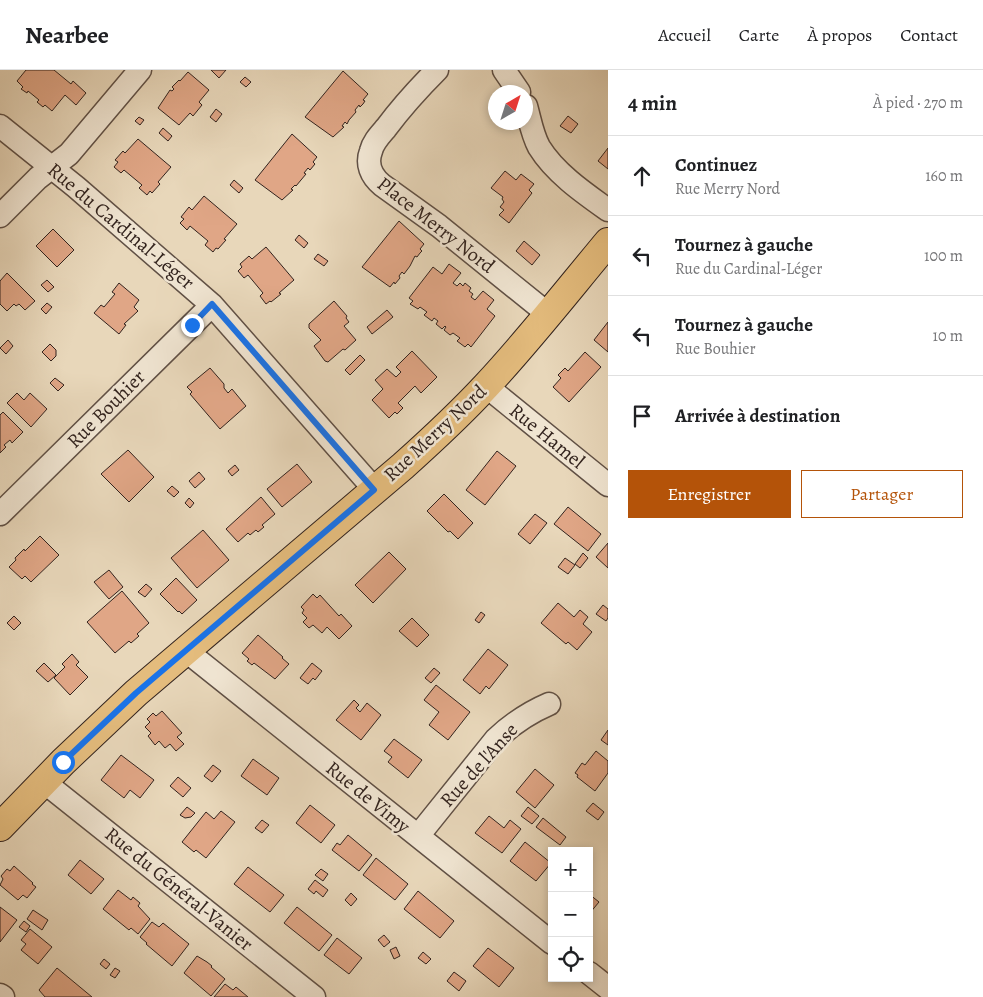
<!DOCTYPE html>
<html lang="fr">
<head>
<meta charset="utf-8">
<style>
  :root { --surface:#fff; --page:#f2f2f2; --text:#202124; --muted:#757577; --line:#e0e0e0; --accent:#b45309 }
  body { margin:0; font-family:Alegreya,serif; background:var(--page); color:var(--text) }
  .controls { position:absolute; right:15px; bottom:15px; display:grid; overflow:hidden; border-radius:0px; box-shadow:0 2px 8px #0003 }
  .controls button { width:45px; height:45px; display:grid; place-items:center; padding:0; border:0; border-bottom:1px solid var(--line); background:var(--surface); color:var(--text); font:25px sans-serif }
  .compass { position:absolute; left:488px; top:15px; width:45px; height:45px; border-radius:50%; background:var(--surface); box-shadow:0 2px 8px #0003; rotate:39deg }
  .stop { position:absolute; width:15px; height:15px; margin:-11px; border:4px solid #1a73e8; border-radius:50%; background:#fff }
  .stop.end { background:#1a73e8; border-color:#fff; box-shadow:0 1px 5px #0008 }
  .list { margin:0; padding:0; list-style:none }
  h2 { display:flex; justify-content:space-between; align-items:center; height:65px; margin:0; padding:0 20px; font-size:21px }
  h2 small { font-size:16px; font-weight:400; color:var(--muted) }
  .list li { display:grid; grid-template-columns:32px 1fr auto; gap:15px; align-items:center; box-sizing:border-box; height:80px; padding:0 20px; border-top:1px solid var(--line) }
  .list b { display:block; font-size:19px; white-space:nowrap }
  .list p { margin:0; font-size:16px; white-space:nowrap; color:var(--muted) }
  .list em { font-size:16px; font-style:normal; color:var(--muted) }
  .actions { display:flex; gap:10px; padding:15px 20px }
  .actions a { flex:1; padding:11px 0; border:1px solid var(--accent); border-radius:0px; text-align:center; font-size:18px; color:var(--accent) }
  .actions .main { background:var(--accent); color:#fff }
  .icon { flex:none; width:28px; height:28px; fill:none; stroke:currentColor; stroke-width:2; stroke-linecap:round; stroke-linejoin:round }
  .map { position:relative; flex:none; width:608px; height:927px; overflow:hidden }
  header { display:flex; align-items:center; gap:30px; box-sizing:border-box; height:70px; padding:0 25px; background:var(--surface); border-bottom:1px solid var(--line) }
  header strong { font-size:24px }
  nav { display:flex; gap:28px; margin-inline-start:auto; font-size:18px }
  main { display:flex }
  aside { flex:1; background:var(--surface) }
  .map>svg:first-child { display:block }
  .building { fill:#e0a686; stroke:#32231e }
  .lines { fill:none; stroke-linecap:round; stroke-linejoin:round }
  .minor-casing { stroke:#605045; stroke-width:25 }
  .major-casing { stroke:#32231e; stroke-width:30 }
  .minor { stroke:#f0e5d2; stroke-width:22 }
  .major { stroke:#e4bc7d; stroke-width:28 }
  .route { stroke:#1a73e8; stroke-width:6 }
  .labels { text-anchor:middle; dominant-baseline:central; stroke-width:5; stroke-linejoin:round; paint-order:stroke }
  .street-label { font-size:20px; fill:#32231e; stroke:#f0e5d2 }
</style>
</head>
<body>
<header>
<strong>Nearbee</strong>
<nav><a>Accueil</a><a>Carte</a><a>À propos</a><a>Contact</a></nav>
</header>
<main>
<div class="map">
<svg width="608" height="927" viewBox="0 0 608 927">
  <rect width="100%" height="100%" fill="#e8d7ba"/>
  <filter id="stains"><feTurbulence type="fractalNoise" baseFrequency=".004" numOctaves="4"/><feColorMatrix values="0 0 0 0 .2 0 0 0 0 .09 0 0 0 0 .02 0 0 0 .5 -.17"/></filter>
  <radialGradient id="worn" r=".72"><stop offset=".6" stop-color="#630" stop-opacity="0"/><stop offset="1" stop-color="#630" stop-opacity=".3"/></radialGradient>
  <path class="building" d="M 26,0 L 54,0 L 71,14 L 73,11 L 86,23 L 76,35 L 65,25 L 52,41 L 45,35 L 43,37 L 37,32 L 39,30 L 28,21 L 27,23 L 21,19 L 23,17 L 17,11 Z
    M 211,0 L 226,0 L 219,8 Z
    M 343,1 L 368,24 L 363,30 L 365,31 L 363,34 L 360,37 L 359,35 L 355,40 L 356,42 L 349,50 L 347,54 L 345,52 L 342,56 L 344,57 L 333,67 L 305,47 Z
    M 188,2 L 209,20 L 199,32 L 202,35 L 193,46 L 190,43 L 179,55 L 158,38 L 170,20 L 172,21 L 174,19 L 172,17 L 179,10 L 180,11 Z
    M 245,7 L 251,12 L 246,17 L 240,12 Z
    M 216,39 L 222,44 L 216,52 L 210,47 Z
    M 568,46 L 578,54 L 571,63 L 560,56 Z
    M 139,47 L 144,50 L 140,55 L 135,51 Z
    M 163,58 L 172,66 L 168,71 L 159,63 Z
    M 292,64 L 317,87 L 313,92 L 315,94 L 310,100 L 308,98 L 304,103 L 306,104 L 296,116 L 295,115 L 291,119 L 293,120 L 282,130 L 255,110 Z
    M 138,69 L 171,97 L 158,112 L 160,114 L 152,123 L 150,121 L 147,125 L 139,118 L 142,115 L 124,100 L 121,103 L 114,97 L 118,92 L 115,90 L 123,81 L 125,83 Z
    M 608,78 L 608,99 L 598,91 Z
    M 505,101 L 516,110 L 521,104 L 534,114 L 529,120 L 532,123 L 509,153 L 499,145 L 504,140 L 500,137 L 504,132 L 502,129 L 503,127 L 491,118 Z
    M 234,110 L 243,118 L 239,123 L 230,115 Z
    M 204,126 L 237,154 L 224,169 L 226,170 L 218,179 L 216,178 L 213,182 L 205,175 L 208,171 L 190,156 L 187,160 L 180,153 L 184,149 L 181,147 L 189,137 L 192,140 Z
    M 399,151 L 424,174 L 420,179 L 422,181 L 420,183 L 417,187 L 415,186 L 410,196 L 404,204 L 402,202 L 399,206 L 400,208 L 395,214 L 394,212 L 390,217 L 362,197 Z
    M 53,159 L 74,180 L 57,197 L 36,176 Z
    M 299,165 L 308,173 L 304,178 L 295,170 Z
    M 524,171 L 540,185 L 532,195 L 516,181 Z
    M 266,177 L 294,210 L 279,223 L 281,224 L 271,232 L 270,231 L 266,234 L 260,226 L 263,223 L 248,205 L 244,208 L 238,201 L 242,197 L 240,194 L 249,186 L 252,189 Z
    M 318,184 L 328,191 L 324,196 L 314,189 Z
    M 449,194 L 461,203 L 453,213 L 457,216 L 460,213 L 463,216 L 465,213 L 471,218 L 469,221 L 473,224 L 471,227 L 475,230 L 483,221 L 494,230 L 487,239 L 495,246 L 471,277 L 468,274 L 465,277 L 457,271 L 460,268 L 453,263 L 450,265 L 444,260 L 446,257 L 445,256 L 442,259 L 436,254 L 438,251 L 434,248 L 432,251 L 424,245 L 427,242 L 420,237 L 418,239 L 410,234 L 413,231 L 409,228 L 433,197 L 442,204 Z
    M 7,203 L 35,231 L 25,240 L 19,234 L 16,236 L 14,234 L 7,241 L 0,234 L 0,211 Z
    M 47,210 L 54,217 L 48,222 L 41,215 Z
    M 119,213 L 139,230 L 134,237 L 138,241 L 124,254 L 126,255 L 119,264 L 94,243 L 101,235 L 104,237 L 115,224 L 112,222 Z
    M 334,231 L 347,246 L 346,248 L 349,252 L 344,256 L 356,270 L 345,280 L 343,279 L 328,292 L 325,291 L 314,276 L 321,270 L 309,258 L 309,254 Z
    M 47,233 L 52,237 L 46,244 L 41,239 Z
    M 387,240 L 393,247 L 372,264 L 367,257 Z
    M 608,252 L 608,282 L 594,270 Z
    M 8,270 L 13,276 L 6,284 L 0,278 Z
    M 50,274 L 56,280 L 56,286 L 51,291 L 42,282 Z
    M 412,281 L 437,307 L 421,323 L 415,316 L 398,333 L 403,338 L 397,344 L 395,342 L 389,348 L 372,330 L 383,319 L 375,310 L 387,299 L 396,307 L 401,302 L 396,297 Z
    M 585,282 L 601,297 L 569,332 L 553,317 L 561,308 L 558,305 L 565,298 L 568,301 Z
    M 360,285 L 365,290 L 350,305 L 345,300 Z
    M 210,298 L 224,314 L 224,318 L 228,323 L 232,319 L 246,336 L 220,359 L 190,324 L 192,322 L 187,317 Z
    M 55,308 L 64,315 L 58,321 L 50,313 Z
    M 17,323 L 24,330 L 30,323 L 47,339 L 31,357 L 7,333 Z
    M 3,342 L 23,362 L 12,373 L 10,370 L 4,375 L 6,377 L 0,383 L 0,345 Z
    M 128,380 L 154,407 L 129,432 L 101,404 Z
    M 497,381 L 516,396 L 485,435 L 466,420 Z
    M 297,394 L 312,412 L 282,437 L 267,419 Z
    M 235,395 L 239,400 L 232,406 L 228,401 Z
    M 199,402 L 205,409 L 195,418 L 189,411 Z
    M 172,416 L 179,422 L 174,427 L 167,421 Z
    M 444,424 L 473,453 L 458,469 L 450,461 L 448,462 L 427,441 Z
    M 261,427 L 275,444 L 262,455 L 264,457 L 258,462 L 256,460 L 250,465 L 248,463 L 238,472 L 226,459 Z
    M 189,428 L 194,433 L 190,438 L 185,433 Z
    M 568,437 L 601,464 L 588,481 L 554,454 Z
    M 535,444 L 547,453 L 530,474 L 518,464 Z
    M 203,460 L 229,490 L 197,518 L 171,488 Z
    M 40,466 L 59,485 L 31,512 L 25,506 L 22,509 L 9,497 L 16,490 L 15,488 L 24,479 L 25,481 Z
    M 608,473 L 608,498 L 596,487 Z
    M 389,482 L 406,499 L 373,533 L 355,515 Z
    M 583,483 L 588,488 L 580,498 L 575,494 Z
    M 565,488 L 575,495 L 568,504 L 558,497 Z
    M 109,500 L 123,517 L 109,529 L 94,512 Z
    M 176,508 L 197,530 L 182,544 L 179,541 L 178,542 L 160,524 Z
    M 146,514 L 152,519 L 145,527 L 138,522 Z
    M 122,521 L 149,553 L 137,564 L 139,566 L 131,573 L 129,571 L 115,583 L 87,552 Z
    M 313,524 L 317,528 L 320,525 L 339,546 L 341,544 L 352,556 L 339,569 L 327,557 L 322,563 L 313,555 L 309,558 L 303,552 L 307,548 L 302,543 L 304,540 L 301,537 Z
    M 558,533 L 574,547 L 580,540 L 588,547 L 583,554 L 592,562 L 577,580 L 568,572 L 566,574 L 541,553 Z
    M 603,535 L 608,539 L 608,548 L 606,551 L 596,544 Z
    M 481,542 L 485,545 L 479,553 L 475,550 Z
    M 14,546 L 21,553 L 14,560 L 7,553 Z
    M 412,548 L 429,565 L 417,577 L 399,561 Z
    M 258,565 L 283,587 L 282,588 L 289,594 L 275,609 L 254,593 L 252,595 L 247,591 L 249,589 L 242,583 Z
    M 488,579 L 508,595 L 489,619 L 486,616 L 480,624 L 463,610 Z
    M 72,584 L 79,592 L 76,595 L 88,607 L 70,625 L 54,608 L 65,597 L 62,594 Z
    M 44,593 L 56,605 L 48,612 L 36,601 Z
    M 312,593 L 322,601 L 315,610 L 313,608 L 308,614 L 300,608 Z
    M 434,598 L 440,603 L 431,613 L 425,608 Z
    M 436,615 L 470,642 L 448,670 L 429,655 L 439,642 L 424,630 Z
    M 354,630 L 359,635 L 356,638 L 360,642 L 367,633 L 381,645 L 361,670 L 336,650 Z
    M 162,641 L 182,663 L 177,667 L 184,674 L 176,681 L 170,674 L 165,678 L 159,671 L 155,675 L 148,666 L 151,663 L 145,657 L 150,652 L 147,649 L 153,643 L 156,646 Z
    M 608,660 L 608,675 L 601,670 Z
    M 394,669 L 422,690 L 408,708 L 388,692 L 392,687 L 384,681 Z
    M 596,681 L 608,691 L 608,703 L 595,721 L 577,707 L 578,705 L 575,703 L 582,693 L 585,695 Z
    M 121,685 L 154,710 L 140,728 L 130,720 L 124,728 L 101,710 Z
    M 253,689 L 279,708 L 267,725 L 241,706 Z
    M 213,695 L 221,701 L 212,712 L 204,706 Z
    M 535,699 L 554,715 L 535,738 L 516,722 Z
    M 178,707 L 191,718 L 183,727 L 170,716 Z
    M 593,733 L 604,742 L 598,750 L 586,741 Z
    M 310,735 L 335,755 L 321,773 L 296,753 Z
    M 187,737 L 195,743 L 191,747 L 185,748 L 180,745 Z
    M 528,737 L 539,746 L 532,754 L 521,746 Z
    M 221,741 L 235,752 L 206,788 L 196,780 L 194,782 L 182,772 L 206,742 L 214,749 Z
    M 489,746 L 504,758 L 510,750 L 521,759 L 502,783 L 475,763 Z
    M 543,748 L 566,767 L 560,775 L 536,757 Z
    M 262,750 L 269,755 L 262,763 L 255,758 Z
    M 348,765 L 372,785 L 359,801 L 332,780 L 337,773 L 340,775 Z
    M 525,772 L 551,793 L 536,811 L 510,791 Z
    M 376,788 L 408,814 L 395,830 L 363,805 Z
    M 80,790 L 104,809 L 91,824 L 68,805 Z
    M 14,796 L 33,813 L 32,814 L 36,817 L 27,828 L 23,825 L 18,830 L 0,815 L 3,809 L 1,806 L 7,799 L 10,801 Z
    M 248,797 L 284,825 L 270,842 L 234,814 Z
    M 321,799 L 328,804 L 323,811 L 315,805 Z
    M 315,810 L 328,820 L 323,827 L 316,821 L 314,824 L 308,819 Z
    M 118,820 L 131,830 L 133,827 L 140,833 L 138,836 L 150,849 L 138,864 L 131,858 L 129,860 L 103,839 Z
    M 418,821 L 454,851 L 440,868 L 404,839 Z
    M 351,823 L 357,829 L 351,836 L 345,830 Z
    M 589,824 L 599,832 L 589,844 Z
    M 0,837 L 17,850 L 0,872 Z
    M 297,837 L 332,865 L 319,881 L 284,853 Z
    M 33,840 L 48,850 L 42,860 L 27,849 Z
    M 24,851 L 30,856 L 26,862 L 19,857 Z
    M 152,852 L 159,857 L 163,853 L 189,874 L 172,896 L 146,874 L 147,873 L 140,867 Z
    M 30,859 L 52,877 L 38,894 L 21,880 L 26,874 L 21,870 Z
    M 384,865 L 390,872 L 384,877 L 378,870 Z
    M 337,868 L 362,888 L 349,904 L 324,885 Z
    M 396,877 L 400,886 L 394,889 L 390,880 Z
    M 488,878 L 514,898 L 499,917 L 473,896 Z
    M 423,882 L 431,889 L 426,894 L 418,888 Z
    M 197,886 L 207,892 L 212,896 L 211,897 L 225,909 L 211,926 L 184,903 Z
    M 104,889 L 110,894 L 106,899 L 100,894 Z
    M 57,898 L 92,927 L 45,927 L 39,920 Z
    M 115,898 L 120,901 L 115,908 L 110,905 Z
    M 454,902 L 466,911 L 459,921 L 447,911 Z
    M 225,914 L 233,920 L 236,917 L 248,927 L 214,927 Z"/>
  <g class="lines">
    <defs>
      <path id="minor" d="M 437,0 C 419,18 401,38 386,58 C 380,65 373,72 371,81 C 366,94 371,106 382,115 L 439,156 L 548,244
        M 504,0 L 519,22
        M 526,36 C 530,50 532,64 539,77 C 555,103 584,123 608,140
        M 0,56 L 76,117 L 212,235 L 375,420
        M 0,146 L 38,108 L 69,84 L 140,0
        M 486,316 L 608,415
        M 0,444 L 212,235
        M 185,580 L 552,873
        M 44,712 L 314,927
        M 418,766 L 496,669 C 512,654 528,643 549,634
        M 589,903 L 608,918
        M 0,925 L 3,927"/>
      <path id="major" d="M 0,757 L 63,692 L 136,623 L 403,396 C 432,370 460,344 486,316 C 529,270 568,220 608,172"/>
    </defs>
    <use href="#minor" class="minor-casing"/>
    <use href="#major" class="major-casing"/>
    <use href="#minor" class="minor"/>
    <use href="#major" class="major"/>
  </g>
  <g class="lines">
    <path class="route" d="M 63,692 L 136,623 L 374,420 L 212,234 L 192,255"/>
  </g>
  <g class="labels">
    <g class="street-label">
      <text transform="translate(436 155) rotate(38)">Place Merry Nord</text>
      <text transform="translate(121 156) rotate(40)">Rue du Cardinal-Léger</text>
      <text transform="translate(106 339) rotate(-45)">Rue Bouhier</text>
      <text transform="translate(435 363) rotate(-43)">Rue Merry Nord</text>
      <text transform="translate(547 366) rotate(39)">Rue Hamel</text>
      <text transform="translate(479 695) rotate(-48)">Rue de l'Anse</text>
      <text transform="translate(368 727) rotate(39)">Rue de Vimy</text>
      <text transform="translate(179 819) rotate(39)">Rue du Général-Vanier</text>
    </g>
  </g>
  <rect width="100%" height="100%" filter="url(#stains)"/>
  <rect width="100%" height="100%" fill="url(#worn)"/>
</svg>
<div class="controls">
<button>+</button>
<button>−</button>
<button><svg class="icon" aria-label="locate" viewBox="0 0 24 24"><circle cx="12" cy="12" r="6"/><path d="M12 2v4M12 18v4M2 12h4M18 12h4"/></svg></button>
</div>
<svg class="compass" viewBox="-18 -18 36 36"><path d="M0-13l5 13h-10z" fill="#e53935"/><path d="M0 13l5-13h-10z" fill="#757577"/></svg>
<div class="stop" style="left:63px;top:692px"></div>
<div class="stop end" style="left:192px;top:255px"></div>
</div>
<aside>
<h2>4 min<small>À pied · 270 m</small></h2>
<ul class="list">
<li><svg class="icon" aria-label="ahead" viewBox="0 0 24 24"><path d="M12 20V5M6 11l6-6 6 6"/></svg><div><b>Continuez</b><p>Rue Merry Nord</p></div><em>160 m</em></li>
<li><svg class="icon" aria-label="left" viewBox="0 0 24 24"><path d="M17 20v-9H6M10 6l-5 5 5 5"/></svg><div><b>Tournez à gauche</b><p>Rue du Cardinal-Léger</p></div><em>100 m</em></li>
<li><svg class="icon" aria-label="left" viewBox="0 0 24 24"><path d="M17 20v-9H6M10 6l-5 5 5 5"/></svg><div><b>Tournez à gauche</b><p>Rue Bouhier</p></div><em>10 m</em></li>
<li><svg class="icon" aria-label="arrive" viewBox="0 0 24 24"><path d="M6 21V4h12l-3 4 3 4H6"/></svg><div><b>Arrivée à destination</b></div></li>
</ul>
<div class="actions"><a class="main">Enregistrer</a><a>Partager</a></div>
</aside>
</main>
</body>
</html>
